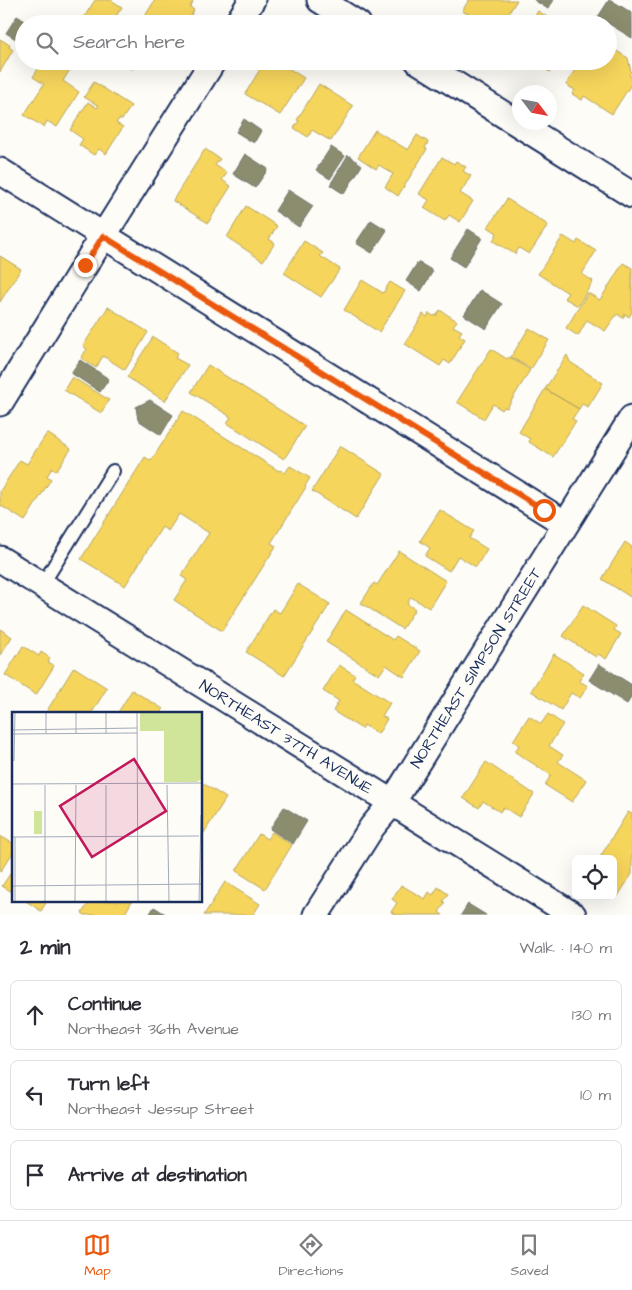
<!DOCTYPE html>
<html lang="en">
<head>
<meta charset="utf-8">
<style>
  :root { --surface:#fff; --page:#f7f7f7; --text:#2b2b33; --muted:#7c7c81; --line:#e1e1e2; --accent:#ea580c }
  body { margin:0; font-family:"Architects Daughter",sans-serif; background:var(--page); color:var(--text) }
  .controls { position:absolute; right:15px; bottom:15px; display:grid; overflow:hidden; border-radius:8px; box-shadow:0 5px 20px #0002 }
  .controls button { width:45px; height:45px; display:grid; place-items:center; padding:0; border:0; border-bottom:1px solid var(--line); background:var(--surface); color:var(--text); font:25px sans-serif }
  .compass { position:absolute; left:512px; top:85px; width:45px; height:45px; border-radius:50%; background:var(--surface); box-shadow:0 5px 20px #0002; rotate:122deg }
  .stop { position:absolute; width:15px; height:15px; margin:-11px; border:4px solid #ea580c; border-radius:50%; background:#fff }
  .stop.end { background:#ea580c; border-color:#fff; box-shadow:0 1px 5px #0008 }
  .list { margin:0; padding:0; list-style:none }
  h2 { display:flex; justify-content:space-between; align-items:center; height:65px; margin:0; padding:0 20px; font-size:21px }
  h2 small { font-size:16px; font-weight:400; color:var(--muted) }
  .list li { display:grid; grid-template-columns:32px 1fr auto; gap:15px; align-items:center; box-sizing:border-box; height:70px; margin:0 10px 10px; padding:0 10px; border:1px solid var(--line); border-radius:8px }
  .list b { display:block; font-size:19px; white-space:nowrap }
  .list p { margin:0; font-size:16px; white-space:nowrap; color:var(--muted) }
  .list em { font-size:16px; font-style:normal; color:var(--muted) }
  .icon { flex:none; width:28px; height:28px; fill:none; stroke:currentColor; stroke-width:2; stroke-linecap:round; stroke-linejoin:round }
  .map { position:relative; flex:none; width:632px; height:915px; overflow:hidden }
  .search { position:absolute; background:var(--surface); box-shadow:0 5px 20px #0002; left:15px; right:15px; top:15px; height:55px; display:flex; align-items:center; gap:12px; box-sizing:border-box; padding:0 18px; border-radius:28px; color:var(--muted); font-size:19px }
  .sheet { height:305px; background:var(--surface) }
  nav { display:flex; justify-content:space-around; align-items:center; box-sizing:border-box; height:70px; border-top:1px solid var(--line); background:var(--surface); font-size:14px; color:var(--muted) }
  nav a { display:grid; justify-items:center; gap:2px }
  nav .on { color:var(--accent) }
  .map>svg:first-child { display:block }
  .homes { fill:#f6d55c; stroke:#b4a35d }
  .industry { fill:#8c8c6e; stroke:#6a7069 }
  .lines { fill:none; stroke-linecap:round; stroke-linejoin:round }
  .service-casing { stroke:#1b2f5e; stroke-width:16 }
  .minor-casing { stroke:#1b2f5e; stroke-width:29 }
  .service { stroke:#fdfcf7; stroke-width:12 }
  .minor { stroke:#fdfcf7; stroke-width:25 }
  .route { stroke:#ea580c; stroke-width:6 }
  .labels { text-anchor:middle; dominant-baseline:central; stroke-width:5; stroke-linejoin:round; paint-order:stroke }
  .street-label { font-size:16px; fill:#1b2f5e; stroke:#fdfcf7 }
  .inset-road { fill:none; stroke:#a3aaba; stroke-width:1 }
  .view { fill:#c2185b; fill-opacity:0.15; stroke:#c2185b; stroke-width:2.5 }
  .inset-edge { fill:none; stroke:#1b2f5e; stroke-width:2.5 }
</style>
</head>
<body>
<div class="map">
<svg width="632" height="915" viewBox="0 0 632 915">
  <rect width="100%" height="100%" fill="#fdfcf7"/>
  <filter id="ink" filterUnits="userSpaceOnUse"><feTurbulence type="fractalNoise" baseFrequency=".02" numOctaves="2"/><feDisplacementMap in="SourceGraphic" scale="10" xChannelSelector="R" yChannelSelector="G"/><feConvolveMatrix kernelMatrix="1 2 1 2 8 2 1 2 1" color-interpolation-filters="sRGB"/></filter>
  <g filter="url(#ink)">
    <path class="homes" d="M 95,0 L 111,0 L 122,7 L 111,24 L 84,24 L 81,22 Z
      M 155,0 L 190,0 L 193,2 L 190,7 L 194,10 L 188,20 L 183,17 L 179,24 L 140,24 Z
      M 469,0 L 517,0 L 502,24 L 497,24 L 492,21 L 491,24 L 486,24 L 483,22 L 482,24 L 473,24 L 467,20 L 470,15 L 462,11 Z
      M 538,11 L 558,24 L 530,24 Z
      M 0,39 L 10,45 L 9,47 L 13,50 L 0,72 Z
      M 608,46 L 628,58 L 631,72 L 629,75 L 632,77 L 632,83 L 612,114 L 584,96 L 582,100 L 572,94 L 575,90 L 566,85 L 580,61 L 608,61 Z
      M 43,61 L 54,61 L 69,71 L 63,81 L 79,92 L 57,127 L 47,121 L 44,127 L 24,115 L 44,84 L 33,77 Z
      M 265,61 L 288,61 L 291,63 L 288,68 L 304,78 L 280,115 L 245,94 Z
      M 533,61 L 557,61 L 550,72 Z
      M 94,82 L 131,106 L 122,120 L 119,119 L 116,123 L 123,127 L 106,154 L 99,149 L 94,155 L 79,145 L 83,139 L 70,130 L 88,102 L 97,108 L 99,106 L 84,97 Z
      M 319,84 L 353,106 L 331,141 L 312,130 L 308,137 L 294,128 L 299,121 L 297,120 Z
      M 375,130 L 408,150 L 417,135 L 428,142 L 425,148 L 427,149 L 398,196 L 385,187 L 393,174 L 379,165 L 376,169 L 358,157 Z
      M 205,149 L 220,159 L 215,165 L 227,173 L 222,180 L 231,186 L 208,223 L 173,201 L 173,200 Z
      M 442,157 L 454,164 L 456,161 L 466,167 L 463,171 L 471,176 L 460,193 L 473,201 L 460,222 L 449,215 L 445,221 L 424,208 L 429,200 L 419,194 Z
      M 507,199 L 548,225 L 529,254 L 519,248 L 515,254 L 493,241 L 497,233 L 488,227 Z
      M 246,206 L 277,226 L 269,239 L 275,243 L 263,261 L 228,238 L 227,237 Z
      M 563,236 L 576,244 L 578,240 L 596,251 L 582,274 L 593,281 L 578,306 L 564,298 L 568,293 L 538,274 Z
      M 304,241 L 323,253 L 320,256 L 340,269 L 321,297 L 284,273 Z
      M 0,256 L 21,269 L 0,302 Z
      M 623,263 L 632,268 L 632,312 L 629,317 L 625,314 L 623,318 L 617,314 L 605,331 L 587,320 L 578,336 L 566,328 L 588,293 L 600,300 Z
      M 362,280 L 383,293 L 390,282 L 405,291 L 379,332 L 344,310 Z
      M 108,307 L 148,332 L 125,370 L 103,356 L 96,368 L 81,358 L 87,349 L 83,346 Z
      M 440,310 L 457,321 L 453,326 L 462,331 L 459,335 L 465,339 L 450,364 L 444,360 L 440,366 L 405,344 L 423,314 L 427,317 L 429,313 L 433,316 L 437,315 Z
      M 529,328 L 549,340 L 531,369 L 511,357 Z
      M 153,337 L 178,353 L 175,358 L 188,365 L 165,401 L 127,377 Z
      M 491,349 L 507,359 L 509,357 L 530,370 L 507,408 L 504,407 L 502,410 L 493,404 L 484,419 L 457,402 Z
      M 567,355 L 570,362 L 603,383 L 588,407 L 582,404 L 579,409 L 545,389 Z
      M 208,365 L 305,426 L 284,459 L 227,423 L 231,417 L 191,392 Z
      M 72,377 L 109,400 L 101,413 L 64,390 Z
      M 545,389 L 579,409 L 572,419 L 576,421 L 553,457 L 529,442 L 530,439 L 519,432 Z
      M 183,411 L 279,471 L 280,470 L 285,473 L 290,466 L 310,478 L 305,486 L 306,487 L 271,543 L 276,546 L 222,631 L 174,600 L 187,580 L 181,576 L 209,533 L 179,514 L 168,531 L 162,527 L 125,586 L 81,559 L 145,457 L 151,461 Z
      M 47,433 L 71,449 L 56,471 L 52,468 L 47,476 L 51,479 L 25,521 L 0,505 L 0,491 L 20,460 L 27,464 Z
      M 340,446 L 384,474 L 356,519 L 312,491 Z
      M 440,510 L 474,531 L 469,538 L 487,549 L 476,567 L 458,556 L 449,571 L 425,556 L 430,548 L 420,541 Z
      M 625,542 L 632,547 L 632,598 L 602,579 Z
      M 399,551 L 446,581 L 429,608 L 411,597 L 407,604 L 415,609 L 402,629 L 361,603 L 374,583 L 377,585 Z
      M 298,584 L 330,604 L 284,676 L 246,652 L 273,609 L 280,613 Z
      M 583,605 L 616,626 L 614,630 L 621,634 L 606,659 L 598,654 L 596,657 L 563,636 Z
      M 346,610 L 393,640 L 396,636 L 420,651 L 404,677 L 386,665 L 379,675 L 326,642 Z
      M 0,629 L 12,637 L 0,655 Z
      M 23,646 L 39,656 L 41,652 L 50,658 L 48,662 L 54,666 L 36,695 L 5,675 Z
      M 554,654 L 584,673 L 579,681 L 588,686 L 580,698 L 571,693 L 561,710 L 531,691 Z
      M 339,665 L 355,675 L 352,679 L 390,703 L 382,716 L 387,719 L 378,734 L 364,725 L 362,729 L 333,711 L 339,701 L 323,691 Z
      M 74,667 L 107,688 L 91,714 L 45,714 Z
      M 132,690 L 163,709 L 160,714 L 117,714 Z
      M 548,714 L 563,724 L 549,746 L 563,755 L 558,762 L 586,780 L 572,802 L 545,785 L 551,775 L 515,752 L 519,745 L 513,741 L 529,716 L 541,724 Z
      M 486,762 L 534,794 L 519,817 L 503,807 L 500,812 L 483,801 L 479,808 L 463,798 Z
      M 201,782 L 226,798 L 204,833 L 201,832 Z
      M 628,812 L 632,814 L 632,874 L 618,896 L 613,892 L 613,859 L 599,859 Z
      M 272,832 L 292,845 L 265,889 L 236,871 L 259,834 L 267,839 Z
      M 0,836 L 14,844 L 14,851 L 0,872 Z
      M 14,868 L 14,893 L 2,886 Z
      M 225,882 L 260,904 L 253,915 L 204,915 Z
      M 401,885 L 425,899 L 429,892 L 433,895 L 438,887 L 448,894 L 443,901 L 445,903 L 439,912 L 443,915 L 397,915 L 391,912 L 397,903 L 392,899 Z
      M 26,901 L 47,901 L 41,911 Z
      M 90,901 L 132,901 L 124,915 L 85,915 L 82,913 Z"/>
    <path class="industry" d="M 534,0 L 554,0 L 548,9 Z
      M 609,0 L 611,0 L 632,13 L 632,38 L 598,17 Z
      M 17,16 L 30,24 L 24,24 L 24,44 L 6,33 Z
      M 126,16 L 138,23 L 138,24 L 121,24 Z
      M 120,61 L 137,61 L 132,69 Z
      M 244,119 L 261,131 L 254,143 L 236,132 Z
      M 331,147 L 345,156 L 330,179 L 316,170 Z
      M 245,154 L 268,169 L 255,188 L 233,174 Z
      M 348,155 L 362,165 L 344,194 L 330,185 Z
      M 288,190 L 313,206 L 299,227 L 275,211 Z
      M 371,220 L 387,230 L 372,253 L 356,243 Z
      M 468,229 L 482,238 L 464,267 L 450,258 Z
      M 418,262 L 433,271 L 421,291 L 406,281 Z
      M 480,290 L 502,304 L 486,329 L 464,315 Z
      M 80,360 L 109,379 L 100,392 L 71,373 Z
      M 150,400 L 173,415 L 161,435 L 138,420 L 136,407 Z
      M 599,664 L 632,685 L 632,696 L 627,704 L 589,680 Z
      M 284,807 L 307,821 L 293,844 L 270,829 Z
      M 468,904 L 486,915 L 461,915 Z
      M 154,907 L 167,915 L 149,915 Z"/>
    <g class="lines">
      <defs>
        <path id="service" d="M 42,585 L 113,471"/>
        <path id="minor" d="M 320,0 L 358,24
          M 237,24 L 252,0
          M 418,61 L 632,195
          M 0,171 L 566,524
          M 0,403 L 85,265 L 213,61
          M 0,559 L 573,915
          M 316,915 L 372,827 L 392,803 L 632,418"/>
      </defs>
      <use href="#service" class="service-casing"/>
      <use href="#minor" class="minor-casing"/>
      <use href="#service" class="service"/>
      <use href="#minor" class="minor"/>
    </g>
  </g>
  <g class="lines" filter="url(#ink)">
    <path class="route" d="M 85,265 L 103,236 L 544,510"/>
  </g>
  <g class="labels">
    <g class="street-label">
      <text transform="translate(476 668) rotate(-58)">NORTHEAST SIMPSON STREET</text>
      <text transform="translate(286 737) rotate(32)">NORTHEAST 37TH AVENUE</text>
    </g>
  </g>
  <g transform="translate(12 712)">
    <rect width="190" height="190" fill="#fdfcf7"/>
    <path d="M 128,0 L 190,0 L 190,67 L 185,70 L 152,70 L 152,19 L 128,19 ZM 22,99 L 30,99 L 30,122 L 22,122 Z" fill="#d1e59a"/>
    <path class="inset-road" d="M 64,0 L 64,22M 125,0 L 126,190M 0,18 L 125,16M 0,22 L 125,21M 34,22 L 34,0M 94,22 L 94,0M 2,49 L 3,0M 0,72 L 189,71M 155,73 L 157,190M 0,125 L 187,124M 0,174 L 190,172M 3,190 L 3,125M 33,190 L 33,73M 63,190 L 64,73M 94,190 L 94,73M 187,190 L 189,103"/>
    <path class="view" d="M 122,47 L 154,99 L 80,145 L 48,94 Z"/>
    <rect width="190" height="190" class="inset-edge"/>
  </g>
</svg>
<div class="controls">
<button><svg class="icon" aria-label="locate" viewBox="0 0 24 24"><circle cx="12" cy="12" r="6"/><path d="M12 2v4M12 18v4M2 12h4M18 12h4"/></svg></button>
</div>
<svg class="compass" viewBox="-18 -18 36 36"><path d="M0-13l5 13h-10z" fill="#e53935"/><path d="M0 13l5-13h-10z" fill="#7c7c81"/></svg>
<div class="stop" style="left:544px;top:510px"></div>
<div class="stop end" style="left:85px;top:265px"></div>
<div class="search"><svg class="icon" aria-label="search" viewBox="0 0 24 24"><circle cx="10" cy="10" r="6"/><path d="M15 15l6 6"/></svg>Search here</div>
</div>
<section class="sheet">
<h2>2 min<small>Walk · 140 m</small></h2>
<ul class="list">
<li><svg class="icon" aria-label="ahead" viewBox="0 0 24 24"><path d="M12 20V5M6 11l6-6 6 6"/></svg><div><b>Continue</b><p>Northeast 36th Avenue</p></div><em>130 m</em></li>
<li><svg class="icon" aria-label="left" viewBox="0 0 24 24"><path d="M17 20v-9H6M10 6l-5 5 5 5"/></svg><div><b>Turn left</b><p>Northeast Jessup Street</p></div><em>10 m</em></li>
<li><svg class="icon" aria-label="arrive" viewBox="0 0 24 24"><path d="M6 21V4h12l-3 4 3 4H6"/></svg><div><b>Arrive at destination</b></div></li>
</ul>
</section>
<nav>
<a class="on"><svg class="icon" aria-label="map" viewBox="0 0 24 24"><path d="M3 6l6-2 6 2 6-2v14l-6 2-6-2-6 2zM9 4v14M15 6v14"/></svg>Map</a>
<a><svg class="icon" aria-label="directions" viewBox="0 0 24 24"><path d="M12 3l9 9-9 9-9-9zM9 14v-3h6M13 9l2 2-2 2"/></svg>Directions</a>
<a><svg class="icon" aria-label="saved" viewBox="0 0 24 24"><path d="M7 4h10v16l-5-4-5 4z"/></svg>Saved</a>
</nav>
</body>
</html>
